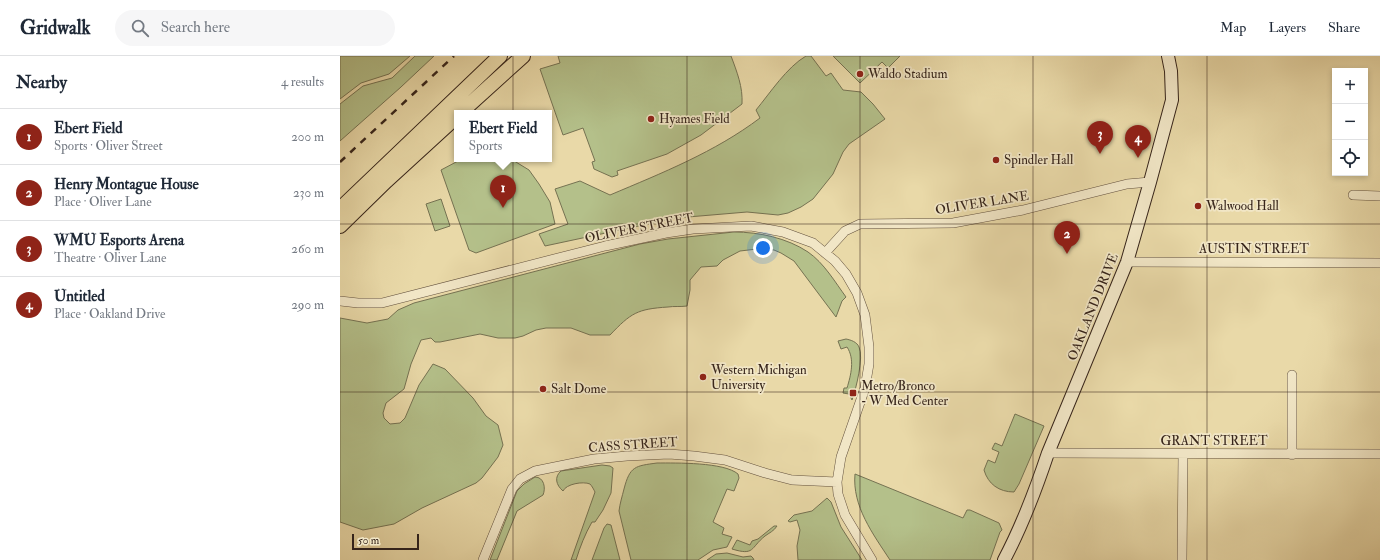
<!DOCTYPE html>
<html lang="en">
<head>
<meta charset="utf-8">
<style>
  :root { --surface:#fff; --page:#f6f6f7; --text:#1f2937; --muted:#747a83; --line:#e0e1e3; --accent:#8f2418 }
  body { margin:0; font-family:"IM FELL Double Pica",serif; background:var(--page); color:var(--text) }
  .controls { position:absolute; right:12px; top:12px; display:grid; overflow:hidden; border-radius:0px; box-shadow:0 2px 6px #0003 }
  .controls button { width:36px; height:36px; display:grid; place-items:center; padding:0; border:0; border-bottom:1px solid var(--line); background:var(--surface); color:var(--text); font:20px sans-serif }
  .scale { position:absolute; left:12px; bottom:10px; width:67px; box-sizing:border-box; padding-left:4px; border:2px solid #36241a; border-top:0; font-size:11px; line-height:14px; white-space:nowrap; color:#36241a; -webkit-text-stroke:3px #f1e6c6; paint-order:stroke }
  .you { position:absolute; left:423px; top:192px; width:14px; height:14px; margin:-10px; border:3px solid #fff; border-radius:50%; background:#1a73e8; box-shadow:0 0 0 6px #1a73e833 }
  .badge { display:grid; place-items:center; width:26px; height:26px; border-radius:50%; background:var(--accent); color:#fff; font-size:13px; font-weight:700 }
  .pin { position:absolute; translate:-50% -33px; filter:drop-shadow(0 1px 2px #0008) }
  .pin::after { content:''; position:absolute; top:21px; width:14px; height:12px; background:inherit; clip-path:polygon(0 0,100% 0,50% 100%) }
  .popup { position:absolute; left:114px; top:54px; width:98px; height:52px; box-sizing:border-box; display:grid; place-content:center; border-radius:0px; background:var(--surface); filter:drop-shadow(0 1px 3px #0005); font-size:13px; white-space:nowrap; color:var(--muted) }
  .popup b { font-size:15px; color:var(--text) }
  .popup::after { content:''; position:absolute; left:50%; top:100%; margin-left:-8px; border:8px solid transparent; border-top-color:var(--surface) }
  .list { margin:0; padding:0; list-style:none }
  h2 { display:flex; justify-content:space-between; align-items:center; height:52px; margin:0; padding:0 16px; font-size:17px }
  h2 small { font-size:13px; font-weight:400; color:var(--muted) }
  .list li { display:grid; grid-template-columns:26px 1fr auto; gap:12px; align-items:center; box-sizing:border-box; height:56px; padding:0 16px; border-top:1px solid var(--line) }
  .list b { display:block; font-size:15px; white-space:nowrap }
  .list p { margin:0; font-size:13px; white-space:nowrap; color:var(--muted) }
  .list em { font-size:13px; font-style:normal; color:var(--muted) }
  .icon { flex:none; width:22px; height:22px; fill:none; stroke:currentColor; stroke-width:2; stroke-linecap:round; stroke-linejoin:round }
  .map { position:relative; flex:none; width:1040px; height:504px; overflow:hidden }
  header { display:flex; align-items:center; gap:24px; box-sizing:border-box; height:56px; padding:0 20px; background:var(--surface); border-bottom:1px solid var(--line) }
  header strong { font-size:19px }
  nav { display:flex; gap:22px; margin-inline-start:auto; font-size:14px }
  .search { width:280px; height:36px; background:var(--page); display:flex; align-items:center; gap:10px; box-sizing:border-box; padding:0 14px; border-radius:22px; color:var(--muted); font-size:15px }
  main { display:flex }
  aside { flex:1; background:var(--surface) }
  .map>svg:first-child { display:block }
  .green { fill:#b4c08a; stroke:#757252 }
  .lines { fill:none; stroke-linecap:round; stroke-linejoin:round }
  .street-casing { stroke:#63513e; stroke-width:10 }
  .secondary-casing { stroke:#36241a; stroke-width:14 }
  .primary-casing { stroke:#36241a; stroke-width:16 }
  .street { stroke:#f1e6c6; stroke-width:9 }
  .secondary { stroke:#f1e6c6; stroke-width:12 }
  .primary { stroke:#e9d9a8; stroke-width:14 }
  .rail { stroke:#36241a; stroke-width:2.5; stroke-dasharray:7 7; stroke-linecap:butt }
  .grid { fill:none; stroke:#36241a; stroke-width:1; stroke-opacity:0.55 }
  .poi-dot { fill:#8f2418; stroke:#f1e6c6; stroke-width:1.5 }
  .labels { text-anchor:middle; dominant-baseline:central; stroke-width:3.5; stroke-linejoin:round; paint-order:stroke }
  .poi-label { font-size:13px; fill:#36241a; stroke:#f1e6c6; text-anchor:start }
  .street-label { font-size:13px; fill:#36241a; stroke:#f1e6c6 }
</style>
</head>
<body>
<header>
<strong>Gridwalk</strong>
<div class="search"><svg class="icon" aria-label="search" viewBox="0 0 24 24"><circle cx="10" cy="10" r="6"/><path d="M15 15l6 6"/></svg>Search here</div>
<nav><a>Map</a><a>Layers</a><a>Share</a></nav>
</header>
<main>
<aside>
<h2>Nearby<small>4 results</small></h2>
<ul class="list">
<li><span class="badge">1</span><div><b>Ebert Field</b><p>Sports · Oliver Street</p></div><em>200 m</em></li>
<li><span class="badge">2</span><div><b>Henry Montague House</b><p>Place · Oliver Lane</p></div><em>230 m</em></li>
<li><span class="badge">3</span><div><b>WMU Esports Arena</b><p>Theatre · Oliver Lane</p></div><em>260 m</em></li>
<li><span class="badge">4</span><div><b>Untitled</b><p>Place · Oakland Drive</p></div><em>290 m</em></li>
</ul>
</aside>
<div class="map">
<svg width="1040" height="504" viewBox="0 0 1040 504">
  <rect width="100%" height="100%" fill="#e9d9a8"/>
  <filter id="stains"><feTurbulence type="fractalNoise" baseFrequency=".005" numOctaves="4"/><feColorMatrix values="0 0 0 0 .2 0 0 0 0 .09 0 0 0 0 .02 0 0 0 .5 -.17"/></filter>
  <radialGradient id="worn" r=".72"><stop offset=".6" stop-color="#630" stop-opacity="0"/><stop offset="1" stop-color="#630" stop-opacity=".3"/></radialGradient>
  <path class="green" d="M 0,0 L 70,0 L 49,18 L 21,27 L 0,43 Z
    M 75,0 L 94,0 L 61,31 L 0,85 L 0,48 L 23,30 L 52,22 Z
    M 218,0 L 391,0 C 397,16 403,31 402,48 L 361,79 L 327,98 L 277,115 L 278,119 L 272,121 L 254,113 L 252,106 L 255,105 L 243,72 L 223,79 L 200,13 L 220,7 Z
    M 466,0 L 471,0 L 486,20 L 491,17 L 503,34 L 521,36 L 533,48 L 545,63 L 509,88 L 503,96 L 493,118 L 473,143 L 461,151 L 448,157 L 438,159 L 407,156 L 336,162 L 205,190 L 199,178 L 228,168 L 215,133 L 240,125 L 270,139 C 322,117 375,96 420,62 L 416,54 C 430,37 447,11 466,0 Z
    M 493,0 L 560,0 L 548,12 L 542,6 L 520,27 Z
    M 125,103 L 171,103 L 189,114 L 199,128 L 210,146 L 215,168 L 136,197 L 129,194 L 101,114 L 118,105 Z
    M 101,143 L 110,170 L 95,175 L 86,148 Z
    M 394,176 C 419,176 447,182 468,196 C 484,207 495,226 506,241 L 502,245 L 496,261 L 454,205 L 441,197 L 434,194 L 417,193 L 400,195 L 383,204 L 377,210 L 361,211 L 350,224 L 350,234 L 347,250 C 340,251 334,250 328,251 C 297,253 291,257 270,279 L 250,279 L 231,272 L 206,272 L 196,274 L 183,280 L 175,282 L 158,282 L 140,278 L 100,286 L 95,286 L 91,282 L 81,284 L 71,308 L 64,333 L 46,347 L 43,357 L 44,362 L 50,368 L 60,367 L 65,362 L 79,329 L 93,308 L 105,313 L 133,342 L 146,360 L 158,369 L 163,389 L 158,401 L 142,422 L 136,427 L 82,452 L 54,468 L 23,474 L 0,466 L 0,262 L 27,267 L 48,263 L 58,254 L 74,247 L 300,188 L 328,183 Z
    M 506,283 C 511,284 517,286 519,291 C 524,301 516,333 512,344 L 509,338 L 503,337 L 504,332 L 507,332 C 511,319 515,303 507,291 L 501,293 L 498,285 Z
    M 675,358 L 704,370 L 679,428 L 674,436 C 659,436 648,428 644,414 L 648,404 L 655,407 L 659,396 L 652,393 L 655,387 L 662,390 Z
    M 317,407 C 336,407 384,406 398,418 L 399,422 L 394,435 L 387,433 L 373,466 L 384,472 L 382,478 L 392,481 L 387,491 L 373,494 L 358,504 L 291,504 L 279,455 C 280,447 282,441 284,433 C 290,410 295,410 317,407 Z
    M 262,409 L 270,410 L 273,412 L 271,437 L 263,454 L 255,466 L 252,466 C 245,478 240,491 236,504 L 231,504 L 255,436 C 254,434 252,430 250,428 C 243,425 226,428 223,435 C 216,429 214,421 221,415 Z
    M 515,418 L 623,462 L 627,454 L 630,454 L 659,467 L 662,474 L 660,476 L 650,504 L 550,504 C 533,478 512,450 515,418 Z
    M 195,421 C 204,421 206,432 203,439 L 177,455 L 157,504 L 150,504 L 177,435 L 184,428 Z
    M 487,442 L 491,446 L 501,471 L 522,504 L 458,504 L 457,490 L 460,474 L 457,464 L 450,466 L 448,465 L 454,459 L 472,455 Z
    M 267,468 L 271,469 L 280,504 L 252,504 L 264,472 Z
    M 434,470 L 437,470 C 434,475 429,477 425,480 C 410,492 415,500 392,493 L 397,484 L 410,489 L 412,485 L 418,483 Z
    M 387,497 L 403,501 L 411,500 L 413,502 L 414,504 L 367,504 L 376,498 Z"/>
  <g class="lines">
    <defs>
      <path id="street" d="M 1013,139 L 1040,140
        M 485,197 L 505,175 L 520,168 L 613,167 L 683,154 L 787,128 L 810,126
        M 787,206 L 1040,207
        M 0,245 L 18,247 L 42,247 L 265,190 L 326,177 L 353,173 L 411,170 L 443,176 L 473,187 L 495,205 L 506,218 L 517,237 L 525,259 L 529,291 L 529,308 L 525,332 L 501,401 L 497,426 L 498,438 L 505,459 L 532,504
        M 708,397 L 1040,398
        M 952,399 L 952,319
        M 143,504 L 172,433 L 180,423 L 195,415 L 254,403 L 287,400 L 329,398 L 354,400 L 385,404 L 425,417 L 452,424 L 497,426
        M 842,504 L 843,398"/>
      <path id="secondary" d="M 664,504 C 682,470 696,433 708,397 L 787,206 L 810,126 L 832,44 L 831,15 L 828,0"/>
      <path id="primary" d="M 120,57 L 183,0
        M 0,153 L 160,0
        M 0,170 L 46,125 L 117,60"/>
    </defs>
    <use href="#street" class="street-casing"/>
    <use href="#secondary" class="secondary-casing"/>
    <use href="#primary" class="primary-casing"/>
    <use href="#street" class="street"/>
    <use href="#secondary" class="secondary"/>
    <use href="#primary" class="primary"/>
    <path class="rail" d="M 0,106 L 114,0"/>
  </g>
  <path class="grid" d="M 173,0 L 173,504M 347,0 L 347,504M 520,0 L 520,504M 693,0 L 693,504M 867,0 L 867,504M 0,168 L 1040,168M 0,336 L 1040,336"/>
  <g class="poi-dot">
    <circle cx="520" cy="18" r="4"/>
    <circle cx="311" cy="63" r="4"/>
    <circle cx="656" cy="104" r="4"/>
    <circle cx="858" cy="150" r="4"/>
    <circle cx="363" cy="321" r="4"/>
    <circle cx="203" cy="333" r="4"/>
    <rect x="509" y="333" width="8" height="8" rx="2"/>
  </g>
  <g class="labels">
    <g class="poi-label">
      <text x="528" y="18">Waldo Stadium</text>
      <text x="319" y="63">Hyames Field</text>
      <text x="664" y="104">Spindler Hall</text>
      <text x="866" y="150">Walwood Hall</text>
      <text x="371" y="314">Western Michigan<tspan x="371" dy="15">University</tspan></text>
      <text x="521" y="330">Metro/Bronco<tspan x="521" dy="15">- W Med Center</tspan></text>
      <text x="211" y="333">Salt Dome</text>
    </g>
    <g class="street-label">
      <text transform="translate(642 147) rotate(-9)">OLIVER LANE</text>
      <text transform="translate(299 172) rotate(-11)">OLIVER STREET</text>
      <text x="914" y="193">AUSTIN STREET</text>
      <text transform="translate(753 251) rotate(-68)">OAKLAND DRIVE</text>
      <text x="874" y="385">GRANT STREET</text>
      <text transform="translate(293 389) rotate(-4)">CASS STREET</text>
    </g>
  </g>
  <rect width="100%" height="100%" filter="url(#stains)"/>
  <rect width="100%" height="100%" fill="url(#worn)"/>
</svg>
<div class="controls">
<button>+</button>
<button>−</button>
<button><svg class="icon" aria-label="locate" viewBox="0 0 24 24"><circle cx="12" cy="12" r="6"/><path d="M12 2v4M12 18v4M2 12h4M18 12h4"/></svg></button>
</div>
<div class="scale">50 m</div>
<div class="you"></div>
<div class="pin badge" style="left:163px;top:152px">1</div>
<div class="popup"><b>Ebert Field</b>Sports</div>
<div class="pin badge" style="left:727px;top:198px">2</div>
<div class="pin badge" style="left:760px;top:98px">3</div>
<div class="pin badge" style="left:798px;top:102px">4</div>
</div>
</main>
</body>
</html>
